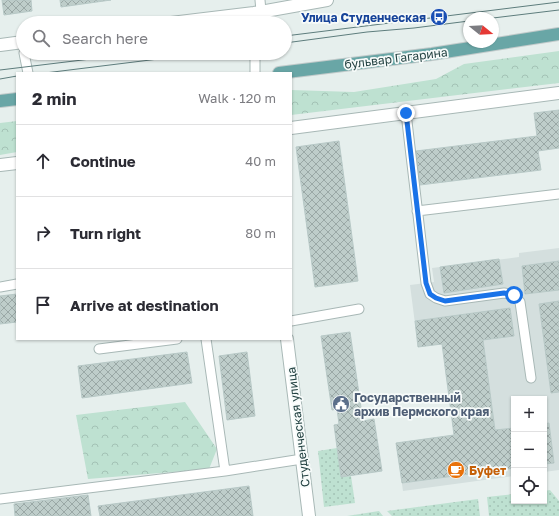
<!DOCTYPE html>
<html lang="en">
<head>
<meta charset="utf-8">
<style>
  :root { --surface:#fff; --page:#f7f7f7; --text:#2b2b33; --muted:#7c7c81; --line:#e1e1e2 }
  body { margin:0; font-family:"Golos Text",sans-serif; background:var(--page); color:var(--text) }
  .controls { position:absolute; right:12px; bottom:12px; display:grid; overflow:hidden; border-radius:0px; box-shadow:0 1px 3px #0004 }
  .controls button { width:36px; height:36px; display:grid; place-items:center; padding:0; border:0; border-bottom:1px solid var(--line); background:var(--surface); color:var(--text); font:20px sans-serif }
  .compass { position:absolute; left:463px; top:12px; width:36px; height:36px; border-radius:50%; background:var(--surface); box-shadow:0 1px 3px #0004; rotate:108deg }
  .stop { position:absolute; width:12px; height:12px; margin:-9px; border:3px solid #1a73e8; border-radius:50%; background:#fff }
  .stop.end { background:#1a73e8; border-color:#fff; box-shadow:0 1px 4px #0008 }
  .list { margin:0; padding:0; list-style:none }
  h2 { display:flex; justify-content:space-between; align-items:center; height:52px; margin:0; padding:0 16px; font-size:17px }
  h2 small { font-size:13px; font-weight:400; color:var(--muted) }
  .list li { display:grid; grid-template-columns:26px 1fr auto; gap:12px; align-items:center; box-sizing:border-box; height:72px; padding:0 16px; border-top:1px solid var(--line) }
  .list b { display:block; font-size:15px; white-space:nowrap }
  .list em { font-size:13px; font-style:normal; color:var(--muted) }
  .icon { flex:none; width:22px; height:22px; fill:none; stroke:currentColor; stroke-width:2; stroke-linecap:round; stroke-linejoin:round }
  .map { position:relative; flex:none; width:559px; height:516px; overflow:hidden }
  .search { position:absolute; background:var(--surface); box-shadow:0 1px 3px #0004; left:16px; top:16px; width:276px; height:44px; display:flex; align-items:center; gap:10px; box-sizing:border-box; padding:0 14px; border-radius:22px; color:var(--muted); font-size:15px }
  .panel { position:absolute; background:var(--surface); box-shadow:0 1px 3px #0004; left:16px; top:72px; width:276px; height:268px; border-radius:0px }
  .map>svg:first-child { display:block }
  .built { fill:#d4dfde }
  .grass { fill:url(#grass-dots) }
  .forest { fill:url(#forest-crowns) }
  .building { fill:url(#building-cross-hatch); stroke:#b8c9c7 }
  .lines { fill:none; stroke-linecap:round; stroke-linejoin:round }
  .service-casing { stroke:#a8b8b6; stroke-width:11 }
  .minor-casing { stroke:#a8b8b6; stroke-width:14 }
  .primary-casing { stroke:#c1caca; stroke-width:14 }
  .service { stroke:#fff; stroke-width:9 }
  .minor { stroke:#fff; stroke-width:12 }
  .primary { stroke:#69a6a6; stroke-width:12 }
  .tram { stroke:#5e7d7d; stroke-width:1 }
  .route { stroke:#1a73e8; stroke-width:5 }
  .labels { text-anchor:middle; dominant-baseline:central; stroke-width:3.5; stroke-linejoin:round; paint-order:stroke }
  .transit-label { font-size:12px; font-weight:bold; fill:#164399; stroke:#f7fbfa; text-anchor:end }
  .street-label { font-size:12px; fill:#234242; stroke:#f7fbfa }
  .service-label { font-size:12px; font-weight:bold; fill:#4e5e75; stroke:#f7fbfa; text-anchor:start }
  .food-label { font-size:12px; font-weight:bold; fill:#c56008; stroke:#f7fbfa; text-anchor:start }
</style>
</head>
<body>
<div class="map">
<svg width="559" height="516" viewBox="0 0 559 516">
  <defs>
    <pattern id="grass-dots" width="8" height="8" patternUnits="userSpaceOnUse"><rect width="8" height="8" fill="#bee1d1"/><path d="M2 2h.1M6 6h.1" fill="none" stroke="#a3c2b5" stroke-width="1.8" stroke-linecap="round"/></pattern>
    <pattern id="forest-crowns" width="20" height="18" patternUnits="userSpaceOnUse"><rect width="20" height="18" fill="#bee1d1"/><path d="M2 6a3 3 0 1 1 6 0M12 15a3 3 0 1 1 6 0" fill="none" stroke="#a3c2b5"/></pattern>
    <pattern id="building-cross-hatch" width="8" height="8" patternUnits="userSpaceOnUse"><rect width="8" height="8" fill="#becdca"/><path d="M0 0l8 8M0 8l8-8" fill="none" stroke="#9aa8a6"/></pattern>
  </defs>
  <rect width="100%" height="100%" fill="#e6efed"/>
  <path class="built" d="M 559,248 L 559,470 L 544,472 L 544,399 L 514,399 L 514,476 L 403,491 L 396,443 L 454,435 L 442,344 L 418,347 L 410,285 L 434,282 L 432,268 L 519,257 L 519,253 Z"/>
  <path class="grass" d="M 337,448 L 341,477 L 351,476 L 355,503 L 324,507 L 318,451 Z
    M 550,490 L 559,501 L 559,516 L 489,516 L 487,497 L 514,494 L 514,501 L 544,501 L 544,491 Z
    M 478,499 L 480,516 L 392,516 L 387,511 Z
    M 379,511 L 383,516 L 347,516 Z"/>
  <path class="forest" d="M 559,51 L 559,83 L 291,115 L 291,90 L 354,92 L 436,79 L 464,64 Z
    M 17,121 L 17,152 L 0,155 L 0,123 Z
    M 185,402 L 217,449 L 209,469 L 88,479 L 76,415 Z"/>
  <path class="building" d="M 2,0 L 31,0 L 32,11 L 4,15 Z
    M 60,0 L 111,0 L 61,7 Z
    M 559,110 L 559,148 L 538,151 L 541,170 L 420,185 L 416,151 L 537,136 L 534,113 Z
    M 339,141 L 358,281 L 315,287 L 296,147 Z
    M 499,259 L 503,284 L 444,293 L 440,267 Z
    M 559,261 L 559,290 L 525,294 L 522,266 Z
    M 17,294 L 17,322 L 0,324 L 0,296 Z
    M 559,301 L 559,392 L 551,393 L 539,304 Z
    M 510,308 L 514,336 L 483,340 L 495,430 L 514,428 L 514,468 L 402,483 L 396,443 L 454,435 L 442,344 L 418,347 L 415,321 Z
    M 350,332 L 363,421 L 374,419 L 382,471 L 341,477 L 334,425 L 339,424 L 337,409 L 332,410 L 321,336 Z
    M 187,352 L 192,383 L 82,398 L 78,366 Z
    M 247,352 L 255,416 L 227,420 L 219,356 Z
    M 549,423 L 554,463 L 544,464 L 544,424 Z
    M 249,486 L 253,516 L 100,516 L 98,506 Z
    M 88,495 L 91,516 L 15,516 L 14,504 Z"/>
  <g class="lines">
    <defs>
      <path id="service" d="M 260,0 L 261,11
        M 24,53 L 28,73
        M 255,53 L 255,73
        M 406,113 L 426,283 L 430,294 L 436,298 L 445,301 L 504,293 L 514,295 L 520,302 L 531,378
        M 417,211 L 559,194
        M 0,287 L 17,284
        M 291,321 L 359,309
        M 206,339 L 225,471
        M 99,349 L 177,339
        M 0,499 L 225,471 L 302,459"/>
      <path id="minor" d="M 171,23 L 254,13 L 327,0
        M 0,45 L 23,42
        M 291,128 L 559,93
        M 0,165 L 17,163
        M 287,339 L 309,516"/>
      <path id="primary" d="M 279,73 L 432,54 L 559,34
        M 0,101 L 17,99"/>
    </defs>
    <use href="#service" class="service-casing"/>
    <use href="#minor" class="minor-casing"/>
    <use href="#primary" class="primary-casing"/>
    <use href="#service" class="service"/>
    <use href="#minor" class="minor"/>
    <use href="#primary" class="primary"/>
    <path class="tram" d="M 493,18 L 559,10
      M 285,36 L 559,2
      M 285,43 L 367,32 L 414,28 L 469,21
      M 0,70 L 140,53
      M 45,73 L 207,53
      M 0,79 L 17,76"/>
  </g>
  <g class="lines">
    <path class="route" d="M 406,113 L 426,283 L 430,294 L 436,298 L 445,301 L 504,293 L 514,295"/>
  </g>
  <defs>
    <symbol id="bus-disc" viewBox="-11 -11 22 22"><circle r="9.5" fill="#1a4fb4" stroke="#f7fbfa"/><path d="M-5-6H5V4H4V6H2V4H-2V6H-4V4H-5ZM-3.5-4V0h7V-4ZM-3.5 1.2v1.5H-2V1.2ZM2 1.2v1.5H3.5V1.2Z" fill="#fff"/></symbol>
    <symbol id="civic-disc" viewBox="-11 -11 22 22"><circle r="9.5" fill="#5c6f8a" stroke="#f7fbfa"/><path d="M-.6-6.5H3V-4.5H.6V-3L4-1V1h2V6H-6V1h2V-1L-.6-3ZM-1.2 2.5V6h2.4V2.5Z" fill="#fff"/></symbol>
    <symbol id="cafe-disc" viewBox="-11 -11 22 22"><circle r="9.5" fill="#e8710a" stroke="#f7fbfa"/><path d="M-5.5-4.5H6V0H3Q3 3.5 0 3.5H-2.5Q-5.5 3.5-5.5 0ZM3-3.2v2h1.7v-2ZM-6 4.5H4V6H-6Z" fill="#fff"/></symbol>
  </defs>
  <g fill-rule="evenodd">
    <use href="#bus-disc" x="429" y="7" width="20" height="20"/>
    <use href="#civic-disc" x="331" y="394" width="20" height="20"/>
    <use href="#cafe-disc" x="446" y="460" width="20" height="20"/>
  </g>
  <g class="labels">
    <g class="transit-label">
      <text x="426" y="17">Улица Студенческая</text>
    </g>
    <g class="street-label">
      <text transform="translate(396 58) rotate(-7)">бульвар Гагарина</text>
      <text transform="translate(298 427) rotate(-97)">Студенческая улица</text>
    </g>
    <g class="service-label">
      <text x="354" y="397">Государственный<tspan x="354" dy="14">архив Пермского края</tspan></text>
    </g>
    <g class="food-label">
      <text x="469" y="470">Буфет</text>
    </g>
  </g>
</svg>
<div class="controls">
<button>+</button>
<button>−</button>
<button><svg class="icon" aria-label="locate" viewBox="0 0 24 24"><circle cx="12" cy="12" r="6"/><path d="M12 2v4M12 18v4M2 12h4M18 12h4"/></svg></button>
</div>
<svg class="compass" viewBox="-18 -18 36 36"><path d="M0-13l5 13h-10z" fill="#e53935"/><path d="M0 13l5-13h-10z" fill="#7c7c81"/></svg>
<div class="stop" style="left:514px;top:295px"></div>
<div class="stop end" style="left:406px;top:113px"></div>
<div class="search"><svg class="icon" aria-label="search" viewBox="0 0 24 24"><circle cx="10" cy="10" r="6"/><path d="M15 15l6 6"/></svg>Search here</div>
<section class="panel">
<h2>2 min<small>Walk · 120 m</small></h2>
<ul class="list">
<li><svg class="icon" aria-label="ahead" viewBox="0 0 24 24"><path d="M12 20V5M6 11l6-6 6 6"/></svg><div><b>Continue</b></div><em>40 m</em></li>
<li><svg class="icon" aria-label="right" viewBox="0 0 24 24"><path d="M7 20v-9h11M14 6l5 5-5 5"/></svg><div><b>Turn right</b></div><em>80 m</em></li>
<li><svg class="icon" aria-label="arrive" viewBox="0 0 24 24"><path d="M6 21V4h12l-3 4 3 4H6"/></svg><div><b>Arrive at destination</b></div></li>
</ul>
</section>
</div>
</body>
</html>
